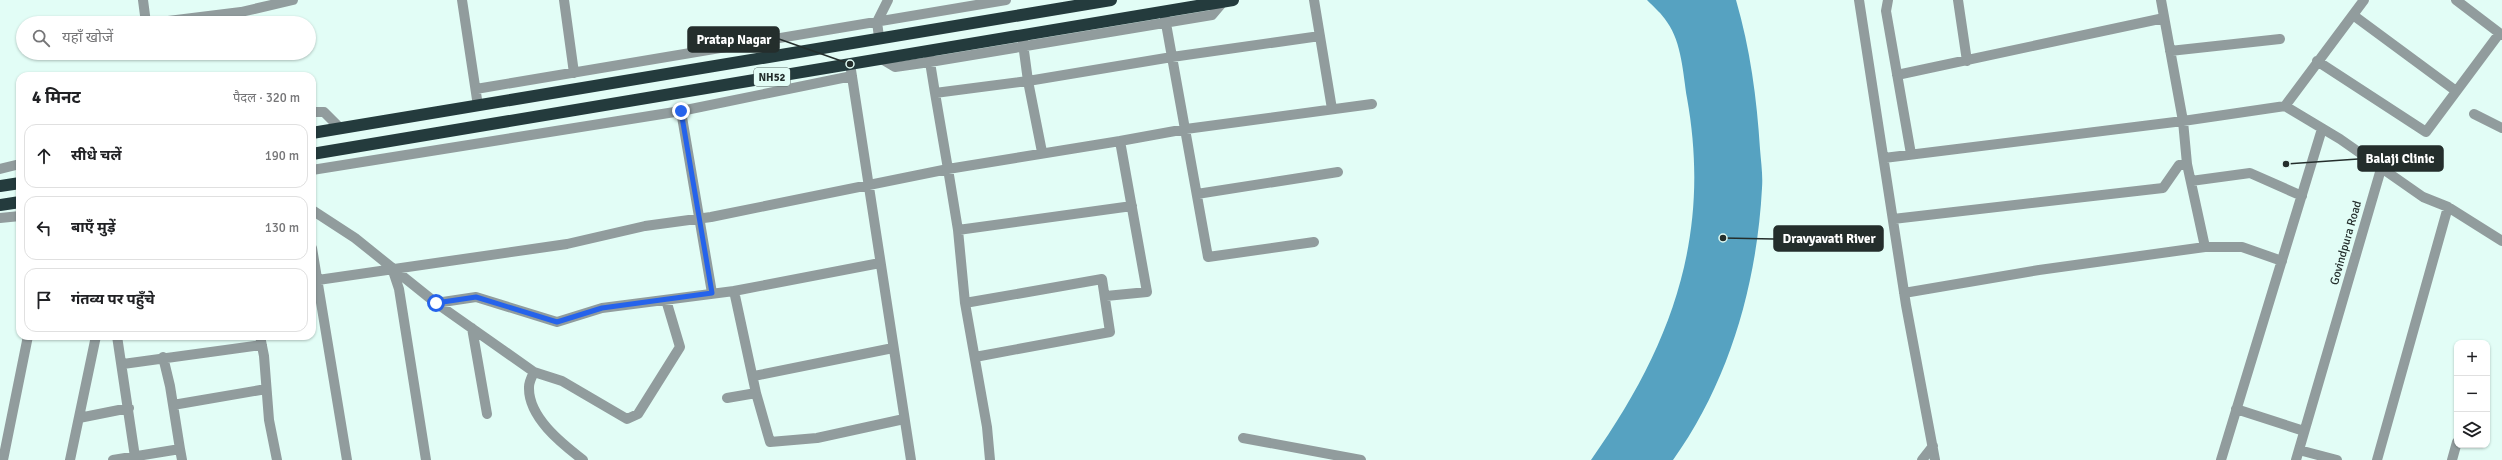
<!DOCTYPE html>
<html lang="hi">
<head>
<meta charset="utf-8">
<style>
  :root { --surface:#fff; --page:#f6f6f6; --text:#202124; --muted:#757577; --line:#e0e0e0 }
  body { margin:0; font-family:Signika,"Noto Sans Devanagari",sans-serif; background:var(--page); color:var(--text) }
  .controls { position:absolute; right:12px; bottom:12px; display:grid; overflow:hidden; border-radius:8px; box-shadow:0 1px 3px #0004 }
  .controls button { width:36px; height:36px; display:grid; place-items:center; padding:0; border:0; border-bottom:1px solid var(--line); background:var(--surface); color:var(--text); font:20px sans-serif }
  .stop { position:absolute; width:12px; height:12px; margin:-9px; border:3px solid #2563eb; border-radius:50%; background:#fff }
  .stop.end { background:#2563eb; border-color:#fff; box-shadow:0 1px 4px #0008 }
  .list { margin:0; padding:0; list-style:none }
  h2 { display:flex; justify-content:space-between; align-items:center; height:52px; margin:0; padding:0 16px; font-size:17px }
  h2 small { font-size:13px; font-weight:400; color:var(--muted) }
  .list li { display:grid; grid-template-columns:26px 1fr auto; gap:12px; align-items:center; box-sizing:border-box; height:64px; margin:0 8px 8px; padding:0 8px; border:1px solid var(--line); border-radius:12px }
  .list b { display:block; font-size:15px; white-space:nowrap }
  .list em { font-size:13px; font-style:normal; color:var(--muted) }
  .icon { flex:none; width:22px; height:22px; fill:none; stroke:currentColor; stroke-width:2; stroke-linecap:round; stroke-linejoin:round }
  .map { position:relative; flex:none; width:2502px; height:460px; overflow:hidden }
  .search { position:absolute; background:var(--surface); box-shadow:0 1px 3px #0004; left:16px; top:16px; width:300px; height:44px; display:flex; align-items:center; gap:10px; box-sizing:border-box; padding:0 14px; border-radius:22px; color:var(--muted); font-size:15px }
  .panel { position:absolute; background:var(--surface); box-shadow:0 1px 3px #0004; left:16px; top:72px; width:300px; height:268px; border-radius:12px }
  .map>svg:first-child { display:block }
  .water { fill:#56a2c1 }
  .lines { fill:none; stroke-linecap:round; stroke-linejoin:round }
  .minor { stroke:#919c9d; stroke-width:10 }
  .highway { stroke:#243b3d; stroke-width:12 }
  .route { stroke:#2563eb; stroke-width:5 }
  .labels { text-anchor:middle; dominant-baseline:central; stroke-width:3.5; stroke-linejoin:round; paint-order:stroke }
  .shield { fill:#e2fdf6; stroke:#5d6c69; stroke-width:1 }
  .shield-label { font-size:11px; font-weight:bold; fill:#242e2c }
  .street-label { font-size:12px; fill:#242e2c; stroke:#e2fdf6 }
  .leader { fill:none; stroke:#242e2c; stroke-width:1.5 }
  .callout-dot { fill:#242e2c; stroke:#e2fdf6; stroke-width:1.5 }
  .callout { fill:#242e2c; stroke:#242e2c; stroke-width:1.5 }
  .callout-label { font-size:13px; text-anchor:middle; font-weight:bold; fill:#fff }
</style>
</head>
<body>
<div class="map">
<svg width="2502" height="460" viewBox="0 0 2502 460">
  <rect width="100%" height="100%" fill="#e2fdf6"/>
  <path class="water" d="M 1647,0 L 1736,0 C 1750,48 1757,99 1760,149 C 1761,162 1763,175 1762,188 C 1757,284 1729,382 1673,460 L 1591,460 C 1671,347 1712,237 1687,98 C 1683,74 1682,43 1667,22 C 1662,14 1654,7 1647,0 Z"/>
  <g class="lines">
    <path class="minor" d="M 143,0 L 146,23
      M 462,0 L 478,106
      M 564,0 L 574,73
      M 1314,0 L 1332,109
      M 1859,0 L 1906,305 L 1935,460
      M 1888,0 L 1886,11 L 1911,154
      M 1958,0 L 1967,61
      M 2161,0 L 2183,121 L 2187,164
      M 2456,0 L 2502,35
      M 2353,15 L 2456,91
      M 1165,18 L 1208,257 L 1314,242
      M 152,23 L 241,12 L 293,0
      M 879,37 L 877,22 L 888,0
      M 2170,51 L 2280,39
      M 929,56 L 935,93
      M 880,58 L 895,67 L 930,62 L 1212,15 L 1223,2
      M 2317,61 L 2426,132 L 2499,34
      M 851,70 L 911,460
      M 1897,75 L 2164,18
      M 476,89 L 1006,0
      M 2285,106 L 2364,0
      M 681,111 L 712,293
      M 312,112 L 324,112 L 340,128
      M 2474,114 L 2502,128
      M 1042,152 L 1028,81 L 1172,57 L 1320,36
      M 1884,158 L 2183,121 L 2285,106 L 2340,139 L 2423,197 L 2448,207 L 2502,241
      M 0,169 L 20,164
      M 312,170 L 681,111 L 852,76
      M 2191,181 L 2250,173 L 2302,196
      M 1197,194 L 1338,172
      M 312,210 L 355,238 L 436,303 L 534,372 L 562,381 L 627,419 L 638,414 L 680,347 L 666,300
      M 0,218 L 20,216
      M 1893,219 L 2163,188 L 2179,165 L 2187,164 L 2205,247
      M 958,230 L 1132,206
      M 312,248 L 347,460
      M 392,268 L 399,289 L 426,460
      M 318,280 L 567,244 L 645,226 L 711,217 L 948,169 L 935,93 L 1028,81 L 1022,36
      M 734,291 L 756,393
      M 1904,293 L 2039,270 L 2205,247 L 2242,247 L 2282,261
      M 1106,296 L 1147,292 L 1120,141 L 1186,129 L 1372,104
      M 436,303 L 476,297 L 557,322 L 602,308 L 734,291 L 880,263
      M 965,303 L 1102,279 L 1110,332 L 975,357
      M 472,328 L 487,414
      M 117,336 L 135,457
      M 260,336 L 264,356 L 269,420 L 277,460
      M 123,364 L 262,345
      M 534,372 C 532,376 529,383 529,387 C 528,417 561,443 583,460
      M 754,376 L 893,348
      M 727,398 L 756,393 L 770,442 L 817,438 L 904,419
      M 173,405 L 266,389
      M 2236,409 L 2304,431
      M 79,418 L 129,408
      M 1243,438 L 1361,460
      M 180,449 L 182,460
      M 2299,450 L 2337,460
      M 3,460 L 28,336
      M 70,460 L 96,336
      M 113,460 L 180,449 L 170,386 L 163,357
      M 990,460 L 987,427 L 965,303 L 958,230 L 948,169 L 1120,141
      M 1922,460 L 1933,446
      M 2221,460 L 2322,129
      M 2296,460 L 2381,169
      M 2377,460 L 2448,207
      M 2452,460 L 2457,442"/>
    <path class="highway" d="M 312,133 L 1111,0
      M 312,154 L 1233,0
      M 0,186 L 20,183
      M 0,205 L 20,202"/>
  </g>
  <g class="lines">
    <path class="route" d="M 436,303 L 476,297 L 557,322 L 602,308 L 712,293 L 681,111"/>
  </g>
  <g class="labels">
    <rect class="shield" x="754" y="68" width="36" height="18" rx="3"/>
    <g class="shield-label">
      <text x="772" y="77">NH52</text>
    </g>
    <g class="street-label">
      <text transform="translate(2346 243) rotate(-74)">Govindpura Road</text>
    </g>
  </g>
  <path class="leader" d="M850 64L779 39M2286 164L2358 159M1723 238L1774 239"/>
  <g class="callout-dot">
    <circle cx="850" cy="64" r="4"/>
    <circle cx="2286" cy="164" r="4"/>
    <circle cx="1723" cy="238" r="4"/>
  </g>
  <g class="callout">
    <rect x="688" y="27" width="91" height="25" rx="4"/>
    <rect x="2358" y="146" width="85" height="25" rx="4"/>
    <rect x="1774" y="226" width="109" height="25" rx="4"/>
  </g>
  <g class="callout-label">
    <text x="734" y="44">Pratap Nagar</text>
    <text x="2400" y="163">Balaji Clinic</text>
    <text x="1829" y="243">Dravyavati River</text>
  </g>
</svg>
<div class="controls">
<button>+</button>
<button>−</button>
<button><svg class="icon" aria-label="layers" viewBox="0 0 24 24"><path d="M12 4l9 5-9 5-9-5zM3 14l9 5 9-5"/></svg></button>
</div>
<div class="stop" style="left:436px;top:303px"></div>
<div class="stop end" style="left:681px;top:111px"></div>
<div class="search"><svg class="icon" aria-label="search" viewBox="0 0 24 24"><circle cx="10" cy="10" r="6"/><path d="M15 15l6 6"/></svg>यहाँ खोजें</div>
<section class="panel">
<h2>4 मिनट<small>पैदल · 320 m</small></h2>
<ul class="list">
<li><svg class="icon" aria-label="ahead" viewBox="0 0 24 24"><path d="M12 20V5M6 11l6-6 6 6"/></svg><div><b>सीधे चलें</b></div><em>190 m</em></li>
<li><svg class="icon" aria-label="left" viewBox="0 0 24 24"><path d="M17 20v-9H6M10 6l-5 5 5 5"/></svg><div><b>बाएँ मुड़ें</b></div><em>130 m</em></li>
<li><svg class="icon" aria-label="arrive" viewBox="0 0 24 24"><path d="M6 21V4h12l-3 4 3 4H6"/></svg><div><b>गंतव्य पर पहुँचे</b></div></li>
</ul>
</section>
</div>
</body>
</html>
